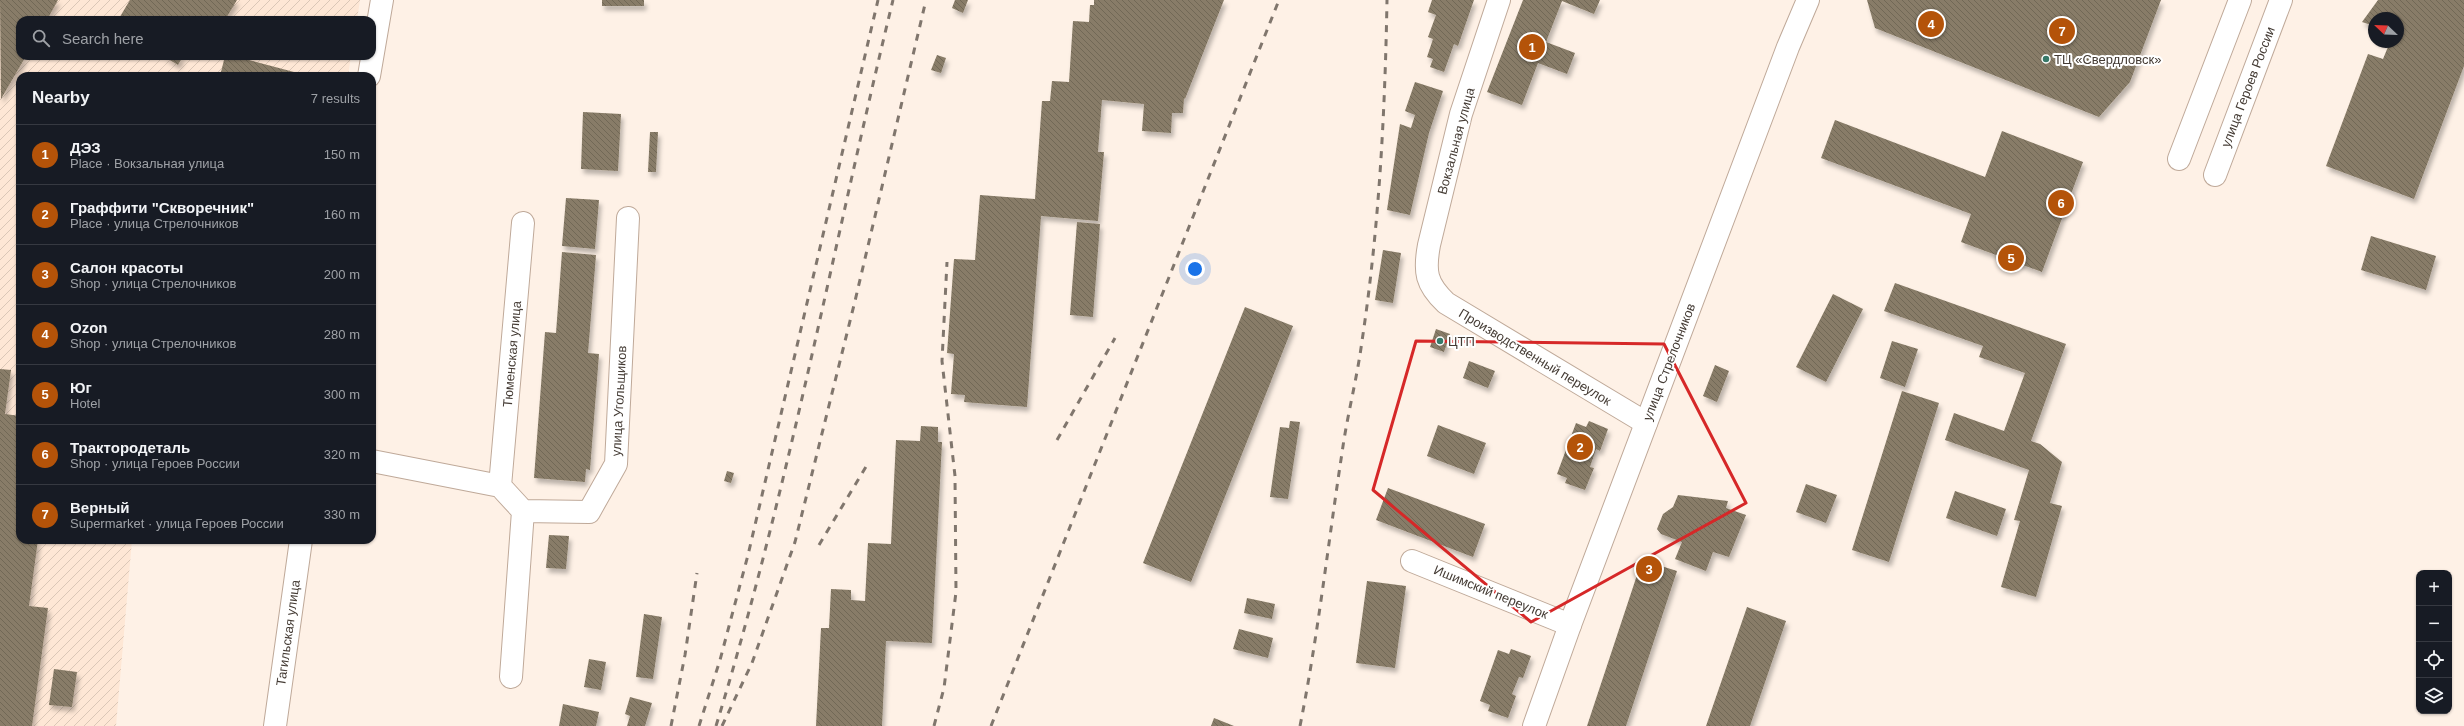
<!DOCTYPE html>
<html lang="en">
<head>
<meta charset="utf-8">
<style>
  :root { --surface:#171b24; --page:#242831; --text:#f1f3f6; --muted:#9ea1a6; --line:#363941; --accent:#b45309 }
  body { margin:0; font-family:Arial,sans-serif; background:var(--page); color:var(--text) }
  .controls { position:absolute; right:12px; bottom:12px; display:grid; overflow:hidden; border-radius:8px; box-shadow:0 1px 3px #0004 }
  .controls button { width:36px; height:36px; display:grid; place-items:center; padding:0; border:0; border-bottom:1px solid var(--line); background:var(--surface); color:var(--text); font:20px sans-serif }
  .compass { position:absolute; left:2368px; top:12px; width:36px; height:36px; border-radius:50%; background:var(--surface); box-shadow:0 1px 3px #0004; rotate:293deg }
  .you { position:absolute; left:1195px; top:269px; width:14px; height:14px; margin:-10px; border:3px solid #fff; border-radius:50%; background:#1a73e8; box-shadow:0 0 0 6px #1a73e833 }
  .badge { display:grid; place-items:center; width:26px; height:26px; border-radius:50%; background:var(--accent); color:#fff; font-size:13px; font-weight:700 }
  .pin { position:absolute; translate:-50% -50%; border:2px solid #fff; box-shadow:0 1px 4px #0006 }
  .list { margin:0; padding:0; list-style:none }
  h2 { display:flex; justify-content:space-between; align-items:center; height:52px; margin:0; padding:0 16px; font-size:17px }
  h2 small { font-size:13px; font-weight:400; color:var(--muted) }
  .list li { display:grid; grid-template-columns:26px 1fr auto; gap:12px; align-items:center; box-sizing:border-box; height:60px; padding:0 16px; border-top:1px solid var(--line) }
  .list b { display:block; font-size:15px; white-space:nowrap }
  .list p { margin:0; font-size:13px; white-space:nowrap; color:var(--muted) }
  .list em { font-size:13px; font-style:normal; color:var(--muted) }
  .icon { flex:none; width:22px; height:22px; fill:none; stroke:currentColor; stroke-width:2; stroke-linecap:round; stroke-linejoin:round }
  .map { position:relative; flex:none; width:2464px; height:726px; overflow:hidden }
  .search { position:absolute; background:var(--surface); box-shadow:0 1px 3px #0004; left:16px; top:16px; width:360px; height:44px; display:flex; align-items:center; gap:10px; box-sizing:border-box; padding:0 14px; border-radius:12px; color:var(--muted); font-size:15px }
  .panel { position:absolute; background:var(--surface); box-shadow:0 1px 3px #0004; left:16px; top:72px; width:360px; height:472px; border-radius:12px }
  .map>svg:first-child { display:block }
  .industrial { fill:url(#industrial-furrows) }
  .building { fill:url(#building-back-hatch); filter:url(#shadow) }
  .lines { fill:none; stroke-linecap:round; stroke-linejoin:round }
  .minor-casing { stroke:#bfa999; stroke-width:24 }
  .major-casing { stroke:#bfa999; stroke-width:24 }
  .minor { stroke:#fff; stroke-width:22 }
  .major { stroke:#fff; stroke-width:22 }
  .rail { stroke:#80766d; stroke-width:3; stroke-dasharray:7 7; stroke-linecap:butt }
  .marked { fill:none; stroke:#d62828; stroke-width:3; stroke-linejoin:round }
  .poi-dot { fill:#377969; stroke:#fff; stroke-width:1.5 }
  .labels { text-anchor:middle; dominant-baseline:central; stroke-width:4; stroke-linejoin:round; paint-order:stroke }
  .poi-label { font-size:13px; fill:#443b34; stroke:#fff; text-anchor:start }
  .street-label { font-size:13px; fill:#443b34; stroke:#fff }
</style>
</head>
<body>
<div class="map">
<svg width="2464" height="726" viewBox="0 0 2464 726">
  <defs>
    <pattern id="industrial-furrows" width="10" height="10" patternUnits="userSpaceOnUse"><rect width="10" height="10" fill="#fee7d5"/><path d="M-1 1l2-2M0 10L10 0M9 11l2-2" fill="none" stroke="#dbc7b7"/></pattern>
    <pattern id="building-back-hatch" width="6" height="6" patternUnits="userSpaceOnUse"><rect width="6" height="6" fill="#887c67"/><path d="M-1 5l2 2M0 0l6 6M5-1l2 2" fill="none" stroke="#716756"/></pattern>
    <filter id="shadow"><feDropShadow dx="2.5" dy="4.5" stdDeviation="2" flood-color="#0004"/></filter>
  </defs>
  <rect width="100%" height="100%" fill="#fef1e6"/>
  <path class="industrial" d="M 0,0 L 360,0 L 357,20 L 20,20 L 20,56 L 351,56 L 348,76 L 20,76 L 20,540 L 132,540 L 116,726 L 0,726 Z"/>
  <path class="building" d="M 0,0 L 58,0 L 47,20 L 20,20 L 20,56 L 26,56 L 1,99 Z
    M 130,0 L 237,0 L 225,20 L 118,20 Z
    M 602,0 L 644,0 L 644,6 L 602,6 Z
    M 955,0 L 968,0 L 963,13 L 952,8 Z
    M 1094,0 L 1224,0 L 1185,99 L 1184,98 L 1183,113 L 1172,113 L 1171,133 L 1142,131 L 1144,104 L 1102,100 L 1098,152 L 1104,152 L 1098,221 L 1041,216 L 1027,407 L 964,402 L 965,395 L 951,394 L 954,354 L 947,353 L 954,259 L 975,260 L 980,195 L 1035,199 L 1042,101 L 1050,101 L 1052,81 L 1069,82 L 1073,21 L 1089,22 L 1090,5 L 1094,5 Z
    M 1432,0 L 1474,0 L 1458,46 L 1454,44 L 1444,72 L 1430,67 L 1433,59 L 1427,57 L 1433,39 L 1428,37 L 1436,15 L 1428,12 Z
    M 1523,0 L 1600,0 L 1594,14 L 1562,1 L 1546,42 L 1575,53 L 1567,74 L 1538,63 L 1522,105 L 1487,92 Z
    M 1867,0 L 2161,0 L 2130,82 L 2099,117 L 1875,28 Z
    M 2378,0 L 2464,0 L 2464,66 L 2414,199 L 2326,166 L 2368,54 L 2383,59 L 2390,42 L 2398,42 L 2398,18 L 2374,18 L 2374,26 L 2362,22 Z
    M 937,55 L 946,58 L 941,73 L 931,70 Z
    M 163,56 L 183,56 L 178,65 Z
    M 225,56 L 234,56 L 309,76 L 220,76 Z
    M 1415,82 L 1443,91 L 1429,133 L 1410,215 L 1387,210 L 1400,124 L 1411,128 L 1415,115 L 1405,111 Z
    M 583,112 L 621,114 L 618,171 L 581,169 Z
    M 1835,120 L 1985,177 L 2002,131 L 2083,162 L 2042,272 L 1961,242 L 1971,214 L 1821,158 Z
    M 650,132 L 658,132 L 656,172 L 648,172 Z
    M 566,198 L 599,200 L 595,249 L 562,246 Z
    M 1077,222 L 1100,224 L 1093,317 L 1070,315 Z
    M 2371,236 L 2436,256 L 2426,290 L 2361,270 Z
    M 1383,250 L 1401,253 L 1393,303 L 1375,300 Z
    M 562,252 L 596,255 L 588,353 L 599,354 L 590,470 L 586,469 L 585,482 L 534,478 L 545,332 L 556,333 Z
    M 1895,283 L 2066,344 L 2031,441 L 2040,444 L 2062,462 L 2050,503 L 2062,506 L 2036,597 L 2001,587 L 2020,521 L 2014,520 L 2029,470 L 1945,440 L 1954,413 L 2004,431 L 2025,373 L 1979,357 L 1983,346 L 1884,311 Z
    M 1833,294 L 1863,309 L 1826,382 L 1796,367 Z
    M 1245,307 L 1293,326 L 1191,582 L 1143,563 Z
    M 1436,329 L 1450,334 L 1444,352 L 1430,347 Z
    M 1892,341 L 1918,349 L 1905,387 L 1880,378 Z
    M 1469,361 L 1495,371 L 1488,388 L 1463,378 Z
    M 1715,365 L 1729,371 L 1717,402 L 1703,396 Z
    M 0,369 L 11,370 L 5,414 L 20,416 L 20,540 L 38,540 L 29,606 L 48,608 L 32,726 L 0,726 Z
    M 1902,391 L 1939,403 L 1889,562 L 1852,550 Z
    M 1290,421 L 1300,422 L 1288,499 L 1270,497 L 1280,427 L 1289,428 Z
    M 1589,421 L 1608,429 L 1600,451 L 1596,449 L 1590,467 L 1594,468 L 1585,490 L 1565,483 L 1567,478 L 1557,474 L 1576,423 L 1586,427 Z
    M 1438,425 L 1486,443 L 1474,474 L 1427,456 Z
    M 921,426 L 938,427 L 938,442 L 942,442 L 932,643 L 886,641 L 882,726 L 816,726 L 821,628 L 829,628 L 831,589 L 851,590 L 851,600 L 865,601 L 868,543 L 891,544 L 896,440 L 920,441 Z
    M 727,471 L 734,473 L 731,483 L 724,481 Z
    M 1806,484 L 1837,495 L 1826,523 L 1796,512 Z
    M 1388,488 L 1485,524 L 1473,557 L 1376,520 Z
    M 1955,491 L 2006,509 L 1997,536 L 1946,518 Z
    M 1678,495 L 1728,501 L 1726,508 L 1746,515 L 1729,557 L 1713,552 L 1706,571 L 1675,559 L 1682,542 L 1661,534 L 1657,529 L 1663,514 L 1673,507 Z
    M 549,535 L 569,536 L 566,569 L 546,568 Z
    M 1642,560 L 1677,571 L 1626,726 L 1587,726 Z
    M 1367,581 L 1406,586 L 1395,668 L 1356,663 Z
    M 1247,598 L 1275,604 L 1272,619 L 1244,613 Z
    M 1747,607 L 1786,621 L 1750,726 L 1706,726 Z
    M 644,614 L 662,617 L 653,679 L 636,677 Z
    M 1239,629 L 1273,638 L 1268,658 L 1233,649 Z
    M 1511,649 L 1531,656 L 1523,678 L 1519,677 L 1512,694 L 1516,696 L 1508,718 L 1488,711 L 1490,705 L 1480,701 L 1498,650 L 1509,654 Z
    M 589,659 L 606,662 L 601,690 L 584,687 Z
    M 54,669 L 77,672 L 72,707 L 49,705 Z
    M 630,697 L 652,703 L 645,726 L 627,726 L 630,716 L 625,714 Z
    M 563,704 L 599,712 L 596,726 L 559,726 Z
    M 1214,718 L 1234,726 L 1211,726 Z"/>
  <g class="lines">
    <defs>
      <path id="minor" d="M 1499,0 L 1461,114 L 1429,245 C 1424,272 1426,284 1446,303 L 1646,423
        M 369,76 L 382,0
        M 2179,159 L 2240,0
        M 2215,175 L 2281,0
        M 372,461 L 500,486
        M 523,511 L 589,512 L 616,464 L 628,218
        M 1412,561 L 1570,625
        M 511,677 L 523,511 L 500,486 L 523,223
        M 275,726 L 301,540"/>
      <path id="major" d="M 1534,726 L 1570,625 L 1788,47 L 1808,0"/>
    </defs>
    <use href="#minor" class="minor-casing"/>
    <use href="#major" class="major-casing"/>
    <use href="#minor" class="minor"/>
    <use href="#major" class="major"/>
    <path class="rail" d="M 1057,440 L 1115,338
      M 819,545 L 867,465
      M 671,726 L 685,655 L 697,573
      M 699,726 L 720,660 L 748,555 L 878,0
      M 716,726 C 789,488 834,242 893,0
      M 722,726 L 752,663 L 795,542 L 855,301 L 926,0
      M 934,726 L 944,688 L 956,592 L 955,476 L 942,361 L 947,262
      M 991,726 L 1279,0
      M 1300,726 C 1318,636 1328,544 1342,453 C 1347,416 1357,379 1362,341 C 1379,229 1385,114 1387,0"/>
  </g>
  <path class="marked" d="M 1416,341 L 1664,344 L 1746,503 L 1531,622 L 1373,490 Z"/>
  <g class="poi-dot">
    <circle cx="2046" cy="59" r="4"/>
    <circle cx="1440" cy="341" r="4"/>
  </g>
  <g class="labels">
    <g class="poi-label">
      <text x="2054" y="59">ТЦ «Свердловск»</text>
      <text x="1448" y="341">ЦТП</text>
    </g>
    <g class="street-label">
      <text transform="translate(2248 87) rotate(-69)">улица Героев России</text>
      <text transform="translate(1456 141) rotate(-75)">Вокзальная улица</text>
      <text transform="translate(512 354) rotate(-85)">Тюменская улица</text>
      <text transform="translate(1535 357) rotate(31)">Производственный переулок</text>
      <text transform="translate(1669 362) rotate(-69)">улица Стрелочников</text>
      <text transform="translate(619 401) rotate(-87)">улица Угольщиков</text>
      <text transform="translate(1491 592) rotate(22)">Ишимский переулок</text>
      <text transform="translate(288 633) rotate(-82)">Тагильская улица</text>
    </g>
  </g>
</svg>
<div class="controls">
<button>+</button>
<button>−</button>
<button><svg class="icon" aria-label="locate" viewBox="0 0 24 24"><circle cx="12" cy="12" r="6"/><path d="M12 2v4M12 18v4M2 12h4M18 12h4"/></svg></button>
<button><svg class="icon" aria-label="layers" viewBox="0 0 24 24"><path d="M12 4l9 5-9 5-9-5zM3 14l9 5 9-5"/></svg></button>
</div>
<svg class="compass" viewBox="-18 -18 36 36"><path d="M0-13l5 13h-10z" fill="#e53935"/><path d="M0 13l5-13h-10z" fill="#9ea1a6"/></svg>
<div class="you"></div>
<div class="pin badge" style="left:1532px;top:47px">1</div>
<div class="pin badge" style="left:1580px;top:447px">2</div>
<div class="pin badge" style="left:1649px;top:569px">3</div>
<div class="pin badge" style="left:1931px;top:24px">4</div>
<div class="pin badge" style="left:2011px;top:258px">5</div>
<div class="pin badge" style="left:2061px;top:203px">6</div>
<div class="pin badge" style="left:2062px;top:31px">7</div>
<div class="search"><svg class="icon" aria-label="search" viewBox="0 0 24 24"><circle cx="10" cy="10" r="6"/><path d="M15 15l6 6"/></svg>Search here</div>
<section class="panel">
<h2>Nearby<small>7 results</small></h2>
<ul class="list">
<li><span class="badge">1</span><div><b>ДЭЗ</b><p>Place · Вокзальная улица</p></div><em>150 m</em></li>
<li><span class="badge">2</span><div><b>Граффити &quot;Скворечник&quot;</b><p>Place · улица Стрелочников</p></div><em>160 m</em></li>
<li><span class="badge">3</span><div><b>Салон красоты</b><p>Shop · улица Стрелочников</p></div><em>200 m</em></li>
<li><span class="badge">4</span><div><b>Ozon</b><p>Shop · улица Стрелочников</p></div><em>280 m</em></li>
<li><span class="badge">5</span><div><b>Юг</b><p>Hotel</p></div><em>300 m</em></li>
<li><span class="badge">6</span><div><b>Трактородеталь</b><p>Shop · улица Героев России</p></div><em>320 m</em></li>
<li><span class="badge">7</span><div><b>Верный</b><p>Supermarket · улица Героев России</p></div><em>330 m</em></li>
</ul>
</section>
</div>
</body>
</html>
